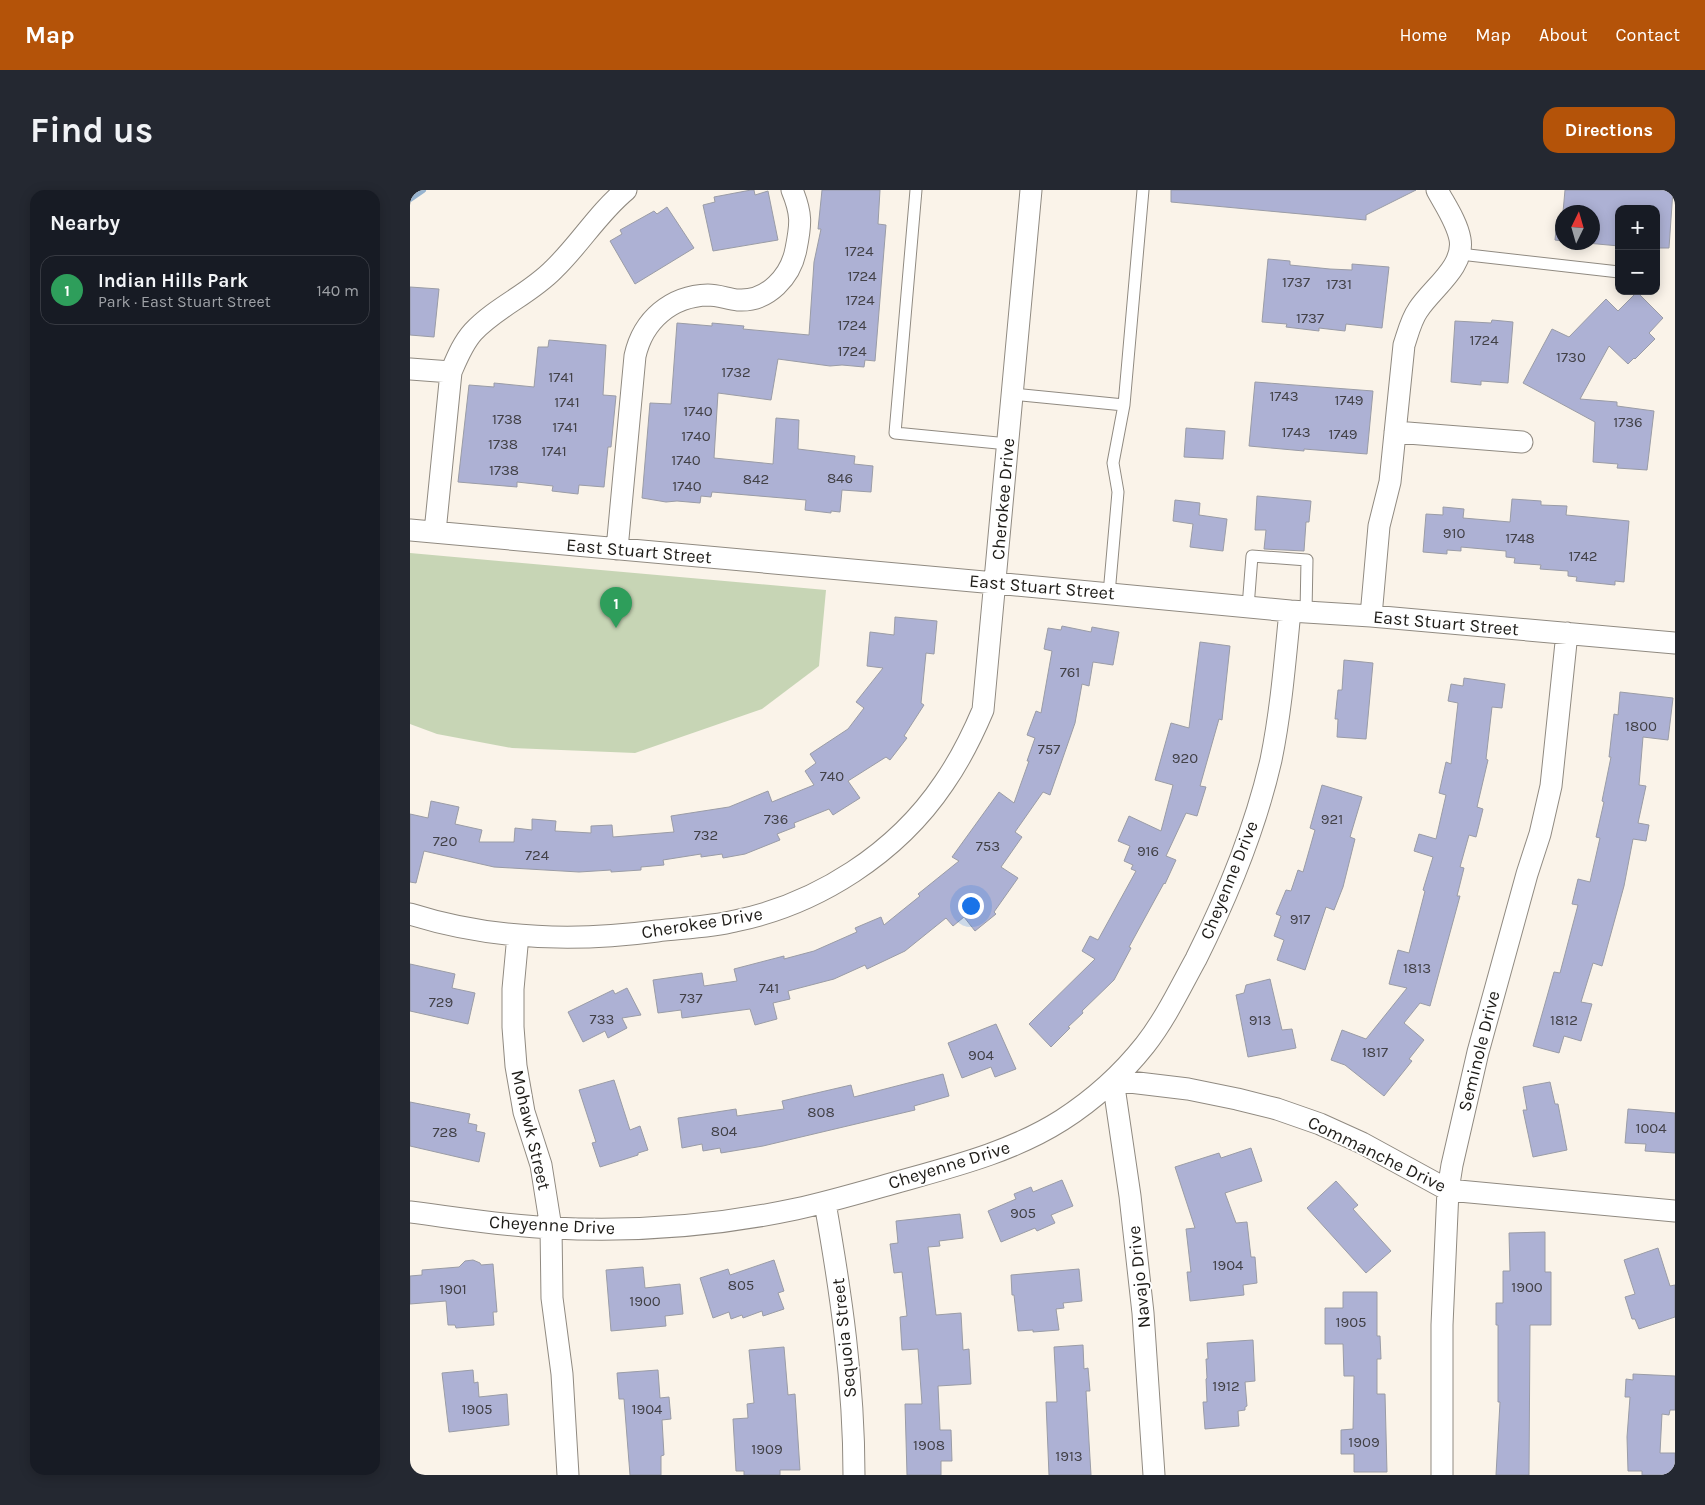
<!DOCTYPE html>
<html lang="en">
<head>
<meta charset="utf-8">
<style>
  :root { --surface:#171b24; --page:#242831; --text:#f1f3f6; --muted:#9ea1a6; --line:#363941; --accent:#b45309 }
  body { margin:0; font-family:Karla,sans-serif; background:var(--page); color:var(--text) }
  .controls { position:absolute; right:15px; top:15px; display:grid; overflow:hidden; border-radius:10px; box-shadow:0 2px 12px #0003 }
  .controls button { width:45px; height:45px; display:grid; place-items:center; padding:0; border:0; border-bottom:1px solid var(--line); background:var(--surface); color:var(--text); font:25px sans-serif }
  .compass { position:absolute; left:1145px; top:15px; width:45px; height:45px; border-radius:50%; background:var(--surface); box-shadow:0 2px 12px #0003; rotate:5deg }
  .you { position:absolute; left:560px; top:715px; width:18px; height:18px; margin:-12px; border:4px solid #fff; border-radius:50%; background:#1a73e8; box-shadow:0 0 0 8px #1a73e833 }
  .badge { display:grid; place-items:center; width:32px; height:32px; border-radius:50%; background:var(--accent); color:#fff; font-size:16px; font-weight:700 }
  .pin { position:absolute; translate:-50% -41px; filter:drop-shadow(0 1px 2px #0008) }
  .pin::after { content:''; position:absolute; top:26px; width:18px; height:15px; background:inherit; clip-path:polygon(0 0,100% 0,50% 100%) }
  .list { margin:0; padding:0; list-style:none }
  h2 { display:flex; justify-content:space-between; align-items:center; height:65px; margin:0; padding:0 20px; font-size:21px }
  h2 small { font-size:16px; font-weight:400; color:var(--muted) }
  .list li { display:grid; grid-template-columns:32px 1fr auto; gap:15px; align-items:center; box-sizing:border-box; height:70px; margin:0 10px 10px; padding:0 10px; border:1px solid var(--line); border-radius:15px }
  .list b { display:block; font-size:19px; white-space:nowrap }
  .list p { margin:0; font-size:16px; white-space:nowrap; color:var(--muted) }
  .list em { font-size:16px; font-style:normal; color:var(--muted) }
  .map { position:relative; flex:none; width:1265px; height:1285px; overflow:hidden; border-radius:15px }
  header { display:flex; align-items:center; gap:30px; box-sizing:border-box; height:70px; padding:0 25px; background:var(--accent); color:#fff }
  header strong { font-size:24px }
  nav { display:flex; gap:28px; margin-inline-start:auto; font-size:18px }
  .intro { display:flex; align-items:center; justify-content:space-between; box-sizing:border-box; height:120px; padding:0 30px }
  h1 { margin:0; font-size:35px }
  .button { padding:12px 22px; border-radius:15px; background:var(--accent); color:#fff; font-size:18px; font-weight:700 }
  main { display:flex; gap:30px; padding:0 30px }
  aside { flex:1; background:var(--surface); border-radius:15px; box-shadow:0 2px 12px #0003 }
  .map>svg:first-child { display:block }
  .green { fill:#c7d5b5 }
  .lines { fill:none; stroke-linecap:round; stroke-linejoin:round }
  .stream { stroke:#97b3cf; stroke-width:6 }
  .building { fill:#adb1d4; stroke:#9a9ca6 }
  .lane-casing { stroke:#908a81; stroke-width:13 }
  .street-casing { stroke:#908a81; stroke-width:23 }
  .lane { stroke:#fff; stroke-width:11 }
  .street { stroke:#fff; stroke-width:21 }
  .labels { text-anchor:middle; dominant-baseline:central; stroke-width:4; stroke-linejoin:round; paint-order:stroke }
  .number-label { font-size:15px; fill:#424147 }
  .street-label { font-size:18px; fill:#1e1c18; stroke:#fff }
</style>
</head>
<body>
<header>
<strong>Map</strong>
<nav><a>Home</a><a>Map</a><a>About</a><a>Contact</a></nav>
</header>
<div class="intro"><h1>Find us</h1><a class="button">Directions</a></div>
<main>
<aside>
<h2>Nearby<small></small></h2>
<ul class="list">
<li><span class="badge" style="background:#2e9e5b">1</span><div><b>Indian Hills Park</b><p>Park · East Stuart Street</p></div><em>140 m</em></li>
</ul>
</aside>
<div class="map">
<svg width="1265" height="1285" viewBox="0 0 1265 1285">
  <rect width="100%" height="100%" fill="#faf3e9"/>
  <path class="green" d="M 0,363 L 416,400 L 409,476 L 352,519 L 225,563 L 102,558 L 27,544 L 0,534 Z"/>
  <g class="lines">
    <path class="stream" d="M 0,9 L 13,0"/>
  </g>
  <path class="building" d="M 341,0 L 344,0 L 345,5 L 358,1 L 368,50 L 303,61 L 293,15 L 305,12 L 304,7 Z
    M 412,0 L 470,0 L 468,34 L 476,35 L 465,171 L 455,170 L 454,177 L 432,175 L 420,176 L 368,169 L 361,210 L 308,203 L 304,268 L 363,274 L 366,228 L 389,230 L 388,259 L 445,266 L 444,274 L 463,276 L 461,302 L 432,300 L 430,322 L 421,321 L 421,323 L 395,320 L 396,310 L 302,302 L 301,307 L 291,306 L 290,313 L 267,311 L 256,312 L 232,308 L 240,213 L 261,214 L 267,133 L 302,136 L 302,133 L 334,136 L 333,139 L 399,145 L 404,72 L 411,39 L 408,39 Z
    M 761,0 L 1006,0 L 956,25 L 956,30 L 761,12 Z
    M 1155,0 L 1263,0 L 1259,58 L 1246,58 L 1246,19 L 1209,19 L 1209,56 L 1166,52 L 1182,52 L 1182,22 L 1153,22 Z
    M 257,17 L 284,58 L 225,94 L 200,51 L 212,44 L 210,40 L 244,21 L 247,24 Z
    M 1147,29 L 1152,29 L 1152,51 L 1145,50 Z
    M 858,69 L 880,71 L 880,75 L 920,79 L 942,80 L 942,74 L 979,77 L 972,138 L 936,134 L 935,141 L 909,138 L 909,141 L 876,137 L 877,134 L 852,132 Z
    M 0,97 L 29,99 L 24,147 L 0,145 Z
    M 1227,102 L 1253,128 L 1239,143 L 1245,149 L 1225,169 L 1224,168 L 1218,174 L 1199,156 L 1170,209 L 1207,212 L 1207,216 L 1244,221 L 1237,280 L 1207,278 L 1208,274 L 1183,272 L 1185,232 L 1113,193 L 1142,139 L 1159,147 L 1196,109 L 1208,121 Z
    M 1082,130 L 1103,132 L 1098,193 L 1071,191 L 1071,195 L 1041,192 L 1045,131 L 1081,133 Z
    M 139,150 L 196,155 L 193,205 L 206,206 L 201,257 L 198,257 L 194,297 L 169,295 L 168,304 L 142,301 L 143,296 L 107,292 L 107,297 L 48,292 L 59,195 L 84,197 L 84,193 L 124,197 L 128,157 L 138,157 Z
    M 845,192 L 963,201 L 957,264 L 894,259 L 894,261 L 839,256 Z
    M 776,238 L 815,241 L 813,269 L 774,267 Z
    M 847,306 L 901,311 L 899,332 L 896,332 L 894,361 L 854,359 L 856,340 L 845,340 Z
    M 1102,309 L 1131,311 L 1131,315 L 1157,316 L 1156,325 L 1219,331 L 1214,392 L 1205,391 L 1205,395 L 1166,391 L 1167,387 L 1158,386 L 1158,381 L 1130,379 L 1131,375 L 1104,373 L 1105,368 L 1096,367 L 1096,361 L 1051,357 L 1051,361 L 1037,360 L 1037,364 L 1013,362 L 1016,324 L 1033,325 L 1033,317 L 1054,319 L 1053,328 L 1100,332 Z
    M 765,310 L 790,313 L 789,325 L 817,329 L 813,361 L 780,357 L 783,334 L 763,331 Z
    M 485,427 L 527,431 L 524,464 L 516,463 L 511,513 L 514,515 L 494,546 L 497,548 L 480,570 L 476,567 L 438,591 L 450,608 L 423,625 L 419,619 L 384,633 L 385,637 L 367,644 L 370,650 L 335,664 L 313,668 L 312,664 L 291,667 L 291,664 L 253,670 L 254,675 L 231,677 L 231,680 L 201,682 L 201,680 L 169,682 L 84,677 L 14,661 L 6,693 L 0,692 L 0,624 L 18,628 L 21,611 L 49,617 L 45,634 L 72,640 L 69,652 L 104,652 L 105,638 L 122,640 L 122,629 L 146,631 L 145,641 L 181,643 L 181,636 L 202,635 L 203,647 L 264,642 L 261,626 L 319,617 L 358,601 L 362,612 L 404,595 L 395,581 L 406,573 L 400,564 L 438,539 L 454,518 L 446,512 L 473,478 L 457,476 L 460,442 L 484,445 Z
    M 652,436 L 681,442 L 682,437 L 709,442 L 703,475 L 683,472 L 679,496 L 672,494 L 665,533 L 640,605 L 633,602 L 605,642 L 612,647 L 591,677 L 608,688 L 584,722 L 586,724 L 565,741 L 554,727 L 543,736 L 536,728 L 495,761 L 457,779 L 455,775 L 424,789 L 378,801 L 380,809 L 363,813 L 367,829 L 345,835 L 340,819 L 272,828 L 271,820 L 248,823 L 243,790 L 292,783 L 294,796 L 327,791 L 324,779 L 374,766 L 374,769 L 404,761 L 447,742 L 445,738 L 471,727 L 474,735 L 510,706 L 508,704 L 549,671 L 542,667 L 589,602 L 604,613 L 619,571 L 617,571 L 625,548 L 617,545 L 626,521 L 631,523 L 642,461 L 634,459 L 638,438 L 651,440 Z
    M 790,452 L 820,456 L 812,530 L 809,529 L 790,596 L 796,597 L 787,626 L 776,623 L 756,666 L 766,670 L 755,694 L 754,693 L 719,757 L 721,758 L 704,790 L 672,821 L 673,823 L 658,837 L 660,838 L 641,857 L 619,834 L 685,769 L 672,761 L 680,746 L 688,750 L 726,681 L 721,679 L 723,675 L 714,671 L 720,656 L 708,651 L 719,626 L 751,641 L 763,595 L 745,590 L 761,533 L 779,538 Z
    M 934,470 L 963,473 L 956,549 L 927,547 L 928,529 L 925,529 L 928,500 L 932,500 Z
    M 1054,488 L 1095,494 L 1092,518 L 1082,517 L 1076,569 L 1078,570 L 1067,617 L 1073,619 L 1066,647 L 1059,645 L 1050,677 L 1054,678 L 1047,706 L 1050,706 L 1020,816 L 1010,813 L 994,833 L 1014,850 L 999,869 L 1002,871 L 974,906 L 935,875 L 921,870 L 932,840 L 956,849 L 997,798 L 979,794 L 988,760 L 999,763 L 1015,701 L 1013,700 L 1023,667 L 1004,661 L 1009,644 L 1026,649 L 1036,605 L 1029,603 L 1036,572 L 1041,574 L 1048,513 L 1038,511 L 1041,494 L 1053,496 Z
    M 1210,502 L 1263,508 L 1258,550 L 1233,547 L 1229,595 L 1236,596 L 1228,633 L 1239,635 L 1236,651 L 1223,649 L 1214,696 L 1192,776 L 1183,773 L 1171,812 L 1182,814 L 1171,851 L 1154,846 L 1149,863 L 1123,856 L 1144,782 L 1150,783 L 1168,715 L 1162,714 L 1168,689 L 1180,692 L 1190,648 L 1186,647 L 1194,612 L 1192,611 L 1201,567 L 1199,567 L 1204,524 L 1208,525 Z
    M 912,595 L 952,607 L 940,647 L 945,649 L 933,697 L 924,720 L 916,717 L 895,780 L 867,770 L 874,750 L 864,746 L 871,726 L 866,724 L 876,700 L 881,701 L 888,680 L 893,682 L 905,640 L 900,638 Z
    M 0,774 L 45,784 L 42,798 L 65,803 L 58,834 L 0,821 Z
    M 860,789 L 872,840 L 882,839 L 886,858 L 838,867 L 826,805 L 834,803 L 836,795 Z
    M 217,798 L 231,825 L 212,828 L 217,838 L 198,848 L 195,841 L 173,852 L 158,822 L 203,800 L 205,804 Z
    M 586,834 L 606,879 L 585,887 L 581,877 L 552,888 L 538,853 Z
    M 533,884 L 539,906 L 504,916 L 505,920 L 353,956 L 311,963 L 310,958 L 293,961 L 292,954 L 272,958 L 268,928 L 326,919 L 327,926 L 374,919 L 372,911 L 441,895 L 444,907 Z
    M 204,890 L 220,940 L 230,936 L 238,960 L 228,963 L 228,965 L 190,977 L 182,953 L 186,952 L 169,900 Z
    M 1140,892 L 1145,914 L 1148,914 L 1157,960 L 1123,967 L 1113,920 L 1117,920 L 1113,897 Z
    M 0,912 L 60,924 L 58,933 L 67,935 L 66,941 L 75,943 L 69,972 L 0,956 Z
    M 1218,919 L 1265,923 L 1265,963 L 1235,961 L 1236,954 L 1215,953 Z
    M 841,958 L 852,991 L 815,1003 L 826,1033 L 837,1032 L 841,1067 L 845,1067 L 847,1093 L 833,1095 L 834,1105 L 780,1111 L 777,1082 L 781,1082 L 776,1039 L 785,1038 L 765,977 L 809,963 L 811,968 Z
    M 652,990 L 663,1016 L 641,1025 L 645,1033 L 627,1041 L 625,1038 L 591,1052 L 578,1021 L 606,1009 L 604,1004 L 621,997 L 623,1002 Z
    M 926,991 L 948,1015 L 943,1019 L 981,1061 L 956,1083 L 897,1018 Z
    M 550,1024 L 553,1048 L 529,1051 L 530,1056 L 518,1057 L 526,1125 L 551,1123 L 553,1160 L 559,1159 L 561,1194 L 528,1196 L 530,1240 L 541,1240 L 542,1271 L 531,1271 L 531,1285 L 497,1285 L 495,1214 L 512,1214 L 508,1159 L 492,1160 L 490,1127 L 497,1126 L 492,1082 L 484,1083 L 480,1054 L 488,1053 L 486,1031 Z
    M 1135,1042 L 1135,1082 L 1141,1082 L 1141,1135 L 1120,1135 L 1119,1285 L 1086,1285 L 1090,1212 L 1088,1212 L 1088,1135 L 1086,1135 L 1086,1113 L 1093,1113 L 1093,1081 L 1100,1081 L 1099,1043 Z
    M 1248,1058 L 1260,1096 L 1265,1095 L 1265,1127 L 1229,1139 L 1225,1129 L 1222,1129 L 1215,1107 L 1225,1104 L 1214,1070 Z
    M 63,1070 L 70,1073 L 71,1075 L 83,1074 L 87,1122 L 83,1122 L 84,1135 L 46,1138 L 45,1135 L 38,1135 L 36,1111 L 0,1114 L 0,1086 L 12,1085 L 12,1080 L 49,1077 L 55,1071 Z
    M 364,1070 L 374,1101 L 368,1103 L 374,1119 L 353,1126 L 352,1121 L 333,1128 L 332,1125 L 321,1129 L 319,1122 L 303,1128 L 290,1088 L 318,1079 L 320,1085 Z
    M 233,1077 L 235,1098 L 270,1094 L 273,1124 L 255,1126 L 256,1136 L 201,1141 L 196,1080 Z
    M 669,1079 L 672,1111 L 653,1113 L 654,1118 L 646,1119 L 649,1140 L 623,1142 L 623,1140 L 608,1141 L 604,1105 L 602,1105 L 601,1085 Z
    M 933,1102 L 967,1102 L 967,1146 L 970,1146 L 971,1169 L 967,1169 L 967,1204 L 975,1204 L 977,1282 L 944,1282 L 944,1264 L 931,1264 L 931,1240 L 943,1239 L 944,1186 L 934,1186 L 933,1154 L 915,1154 L 915,1118 L 933,1118 Z
    M 843,1150 L 845,1191 L 835,1192 L 837,1216 L 835,1217 L 835,1220 L 828,1221 L 829,1236 L 795,1239 L 793,1212 L 797,1212 L 796,1189 L 797,1188 L 796,1169 L 798,1169 L 797,1153 Z
    M 673,1155 L 674,1179 L 678,1178 L 680,1201 L 676,1201 L 681,1285 L 639,1285 L 636,1212 L 647,1212 L 644,1157 Z
    M 374,1157 L 378,1205 L 385,1204 L 390,1280 L 370,1280 L 370,1285 L 334,1285 L 334,1281 L 326,1281 L 323,1229 L 338,1228 L 337,1214 L 344,1213 L 339,1160 Z
    M 63,1180 L 64,1193 L 68,1192 L 69,1207 L 97,1204 L 99,1235 L 39,1242 L 32,1183 Z
    M 248,1180 L 250,1208 L 259,1207 L 261,1229 L 252,1230 L 254,1265 L 251,1266 L 251,1285 L 220,1285 L 214,1209 L 209,1209 L 207,1183 Z
    M 1223,1184 L 1265,1186 L 1265,1220 L 1260,1220 L 1259,1225 L 1252,1224 L 1250,1263 L 1265,1263 L 1265,1285 L 1232,1285 L 1232,1281 L 1218,1281 L 1217,1247 L 1220,1207 L 1215,1207 L 1216,1189 L 1223,1190 Z"/>
  <g class="lines">
    <defs>
      <path id="lane" d="M 506,0 L 485,243 L 598,254
        M 1050,64 L 1209,82
        M 602,204 L 714,215
        M 699,404 L 708,302 L 703,273 L 714,215 L 733,0
        M 838,417 L 842,366 L 897,370 L 896,422"/>
      <path id="street" d="M 0,179 L 41,182
        M 985,242 L 1112,252
        M 0,340 L 585,393 L 880,421 L 961,426 L 1265,453
        M 25,342 L 41,182 C 47,168 53,153 63,142 C 86,117 120,104 144,79 C 170,54 188,23 216,0
        M 207,359 L 225,166 C 233,130 261,106 298,105 C 308,105 318,109 328,110 C 358,112 381,86 386,59 C 391,34 392,24 382,0
        M 961,426 L 969,336 L 980,292 L 994,155 C 998,143 1001,130 1008,120 C 1022,98 1055,77 1050,49 C 1047,32 1035,15 1027,0
        M 0,724 C 79,749 165,752 247,741 C 272,738 300,737 325,731 C 408,714 487,663 534,593 C 550,570 562,546 573,520 L 621,0
        M 108,745 L 103,799 L 103,837 L 106,876 L 114,922 L 131,975 L 141,1038 L 142,1108 L 152,1184 L 158,1285
        M 415,1013 C 431,1103 444,1193 444,1285
        M 0,1022 C 47,1028 95,1036 143,1038 C 224,1042 306,1036 386,1019 C 414,1013 442,1005 470,997 C 532,979 597,965 652,930 C 683,910 712,884 735,855 C 756,828 770,798 786,769 C 818,705 845,640 861,570 C 871,521 875,471 880,421
        M 744,1285 L 733,1123 L 720,1006 L 703,890 L 778,899 L 827,909 L 867,919 L 910,934 L 952,953 L 1038,1000 L 1265,1021
        M 1032,1285 L 1032,1135 L 1038,1000 L 1042,975 L 1068,862 L 1117,684 L 1130,644 L 1141,596 L 1157,443"/>
    </defs>
    <use href="#lane" class="lane-casing"/>
    <use href="#street" class="street-casing"/>
    <use href="#lane" class="lane"/>
    <use href="#street" class="street"/>
  </g>
  <g class="labels">
    <g class="number-label">
      <text x="449" y="61">1724</text>
      <text x="452" y="86">1724</text>
      <text x="886" y="92">1737</text>
      <text x="929" y="94">1731</text>
      <text x="450" y="110">1724</text>
      <text x="900" y="128">1737</text>
      <text x="442" y="135">1724</text>
      <text x="1074" y="150">1724</text>
      <text x="442" y="161">1724</text>
      <text x="1161" y="167">1730</text>
      <text x="326" y="182">1732</text>
      <text x="151" y="187">1741</text>
      <text x="874" y="206">1743</text>
      <text x="939" y="210">1749</text>
      <text x="157" y="212">1741</text>
      <text x="288" y="221">1740</text>
      <text x="97" y="229">1738</text>
      <text x="1218" y="232">1736</text>
      <text x="155" y="237">1741</text>
      <text x="886" y="242">1743</text>
      <text x="933" y="244">1749</text>
      <text x="286" y="246">1740</text>
      <text x="93" y="254">1738</text>
      <text x="144" y="261">1741</text>
      <text x="276" y="270">1740</text>
      <text x="94" y="280">1738</text>
      <text x="430" y="288">846</text>
      <text x="346" y="289">842</text>
      <text x="277" y="296">1740</text>
      <text x="1044" y="343">910</text>
      <text x="1110" y="348">1748</text>
      <text x="1173" y="366">1742</text>
      <text x="660" y="482">761</text>
      <text x="1231" y="536">1800</text>
      <text x="639" y="559">757</text>
      <text x="775" y="568">920</text>
      <text x="422" y="586">740</text>
      <text x="366" y="629">736</text>
      <text x="922" y="629">921</text>
      <text x="296" y="645">732</text>
      <text x="35" y="651">720</text>
      <text x="578" y="656">753</text>
      <text x="738" y="661">916</text>
      <text x="127" y="665">724</text>
      <text x="890" y="729">917</text>
      <text x="1007" y="778">1813</text>
      <text x="359" y="798">741</text>
      <text x="281" y="808">737</text>
      <text x="31" y="812">729</text>
      <text x="192" y="829">733</text>
      <text x="850" y="830">913</text>
      <text x="1154" y="830">1812</text>
      <text x="965" y="862">1817</text>
      <text x="571" y="865">904</text>
      <text x="411" y="922">808</text>
      <text x="1241" y="938">1004</text>
      <text x="314" y="941">804</text>
      <text x="35" y="942">728</text>
      <text x="613" y="1023">905</text>
      <text x="818" y="1075">1904</text>
      <text x="331" y="1095">805</text>
      <text x="1117" y="1097">1900</text>
      <text x="43" y="1099">1901</text>
      <text x="235" y="1111">1900</text>
      <text x="941" y="1132">1905</text>
      <text x="816" y="1196">1912</text>
      <text x="67" y="1219">1905</text>
      <text x="237" y="1219">1904</text>
      <text x="954" y="1252">1909</text>
      <text x="519" y="1255">1908</text>
      <text x="357" y="1259">1909</text>
      <text x="659" y="1266">1913</text>
    </g>
    <g class="street-label">
      <text transform="translate(593 309) rotate(-85)">Cherokee Drive</text>
      <text transform="translate(229 361) rotate(5)">East Stuart Street</text>
      <text transform="translate(632 397) rotate(5)">East Stuart Street</text>
      <text transform="translate(1036 433) rotate(5)">East Stuart Street</text>
      <text transform="translate(819 690) rotate(-68)">Cheyenne Drive</text>
      <text transform="translate(292 733) rotate(-9)">Cherokee Drive</text>
      <text transform="translate(1069 861) rotate(-76)">Seminole Drive</text>
      <text transform="translate(121 940) rotate(77)">Mohawk Street</text>
      <text transform="translate(967 964) rotate(26)">Commanche Drive</text>
      <text transform="translate(539 975) rotate(-17)">Cheyenne Drive</text>
      <text transform="translate(142 1035) rotate(3)">Cheyenne Drive</text>
      <text transform="translate(729 1087) rotate(-96)">Navajo Drive</text>
      <text transform="translate(434 1148) rotate(-96)">Sequoia Street</text>
    </g>
  </g>
</svg>
<div class="controls">
<button>+</button>
<button>−</button>
</div>
<svg class="compass" viewBox="-18 -18 36 36"><path d="M0-13l5 13h-10z" fill="#e53935"/><path d="M0 13l5-13h-10z" fill="#9ea1a6"/></svg>
<div class="you"></div>
<div class="pin badge" style="left:206px;top:438px;background:#2e9e5b">1</div>
</div>
</main>
</body>
</html>
